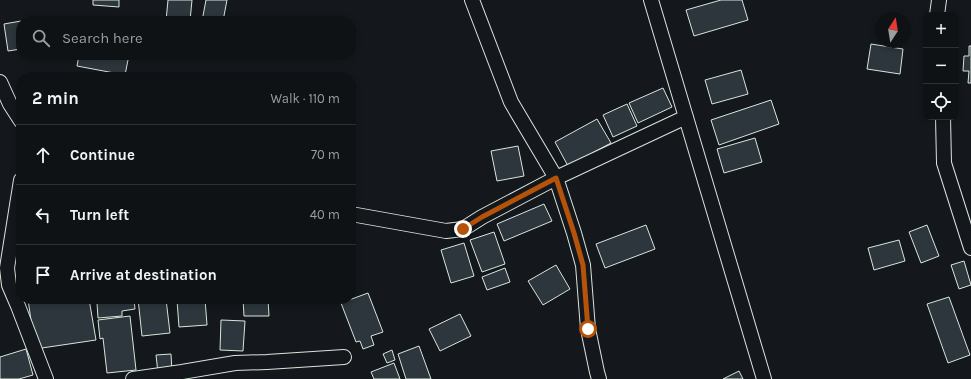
<!DOCTYPE html>
<html lang="en">
<head>
<meta charset="utf-8">
<style>
  :root { --surface:#0f1215; --page:#1d2022; --text:#f1f3f6; --muted:#9b9ea0; --line:#2f3234 }
  body { margin:0; font-family:Karla,sans-serif; background:var(--page); color:var(--text) }
  .controls { position:absolute; right:12px; top:12px; display:grid; overflow:hidden; border-radius:8px; box-shadow:0 2px 6px #0003 }
  .controls button { width:36px; height:36px; display:grid; place-items:center; padding:0; border:0; border-bottom:1px solid var(--line); background:var(--surface); color:var(--text); font:20px sans-serif }
  .compass { position:absolute; left:875px; top:12px; width:36px; height:36px; border-radius:50%; background:var(--surface); box-shadow:0 2px 6px #0003; rotate:12deg }
  .stop { position:absolute; width:12px; height:12px; margin:-9px; border:3px solid #b45309; border-radius:50%; background:#fff }
  .stop.end { background:#b45309; border-color:#fff; box-shadow:0 1px 4px #0008 }
  .list { margin:0; padding:0; list-style:none }
  h2 { display:flex; justify-content:space-between; align-items:center; height:52px; margin:0; padding:0 16px; font-size:17px }
  h2 small { font-size:13px; font-weight:400; color:var(--muted) }
  .list li { display:grid; grid-template-columns:26px 1fr auto; gap:12px; align-items:center; box-sizing:border-box; height:60px; padding:0 16px; border-top:1px solid var(--line) }
  .list b { display:block; font-size:15px; white-space:nowrap }
  .list em { font-size:13px; font-style:normal; color:var(--muted) }
  .icon { flex:none; width:22px; height:22px; fill:none; stroke:currentColor; stroke-width:2; stroke-linecap:round; stroke-linejoin:round }
  .map { position:relative; flex:none; width:971px; height:379px; overflow:hidden }
  .search { position:absolute; background:var(--surface); box-shadow:0 2px 6px #0003; left:16px; top:16px; width:340px; height:44px; display:flex; align-items:center; gap:10px; box-sizing:border-box; padding:0 14px; border-radius:16px; color:var(--muted); font-size:15px }
  .panel { position:absolute; background:var(--surface); box-shadow:0 2px 6px #0003; left:16px; top:72px; width:340px; height:232px; border-radius:16px }
  .map>svg:first-child { display:block }
  .building { fill:#2c363c; stroke:#d8e6dc }
  .lines { fill:none; stroke-linecap:round; stroke-linejoin:round }
  .minor-casing { stroke:#d8e6dc; stroke-width:16 }
  .minor { stroke:#14181c; stroke-width:14 }
  .route { stroke:#b45309; stroke-width:5 }
</style>
</head>
<body>
<div class="map">
<svg width="971" height="379" viewBox="0 0 971 379">
  <rect width="100%" height="100%" fill="#14181c"/>
  <path class="building" d="M 93,0 L 119,0 L 119,7 L 93,5 Z
    M 168,0 L 192,0 L 190,21 L 166,21 Z
    M 206,0 L 227,0 L 223,21 L 202,21 Z
    M 721,0 L 742,0 L 748,20 L 694,36 L 686,10 Z
    M 47,17 L 47,21 L 22,21 Z
    M 21,21 L 21,49 L 8,51 L 4,24 Z
    M 871,44 L 903,49 L 900,74 L 867,69 Z
    M 969,46 L 971,46 L 971,83 L 968,83 L 969,71 L 963,71 L 964,56 L 969,56 Z
    M 79,55 L 129,55 L 125,75 L 77,66 Z
    M 741,70 L 748,94 L 712,104 L 705,80 Z
    M 663,88 L 672,107 L 638,123 L 629,103 Z
    M 771,100 L 779,124 L 719,145 L 711,120 Z
    M 627,104 L 637,126 L 613,137 L 603,115 Z
    M 597,119 L 611,143 L 568,166 L 555,142 Z
    M 755,138 L 762,162 L 724,173 L 717,149 Z
    M 518,146 L 524,176 L 497,181 L 491,151 Z
    M 544,204 L 552,221 L 504,241 L 497,224 Z
    M 646,225 L 655,249 L 605,268 L 596,244 Z
    M 927,225 L 939,256 L 921,263 L 909,232 Z
    M 494,232 L 505,264 L 482,272 L 470,240 Z
    M 899,240 L 905,261 L 874,270 L 868,248 Z
    M 464,243 L 474,276 L 451,283 L 441,250 Z
    M 964,261 L 971,285 L 959,289 L 951,265 Z
    M 556,265 L 570,289 L 543,305 L 528,281 Z
    M 505,268 L 510,282 L 487,290 L 482,277 Z
    M 368,293 L 383,332 L 371,336 L 374,345 L 363,349 L 360,341 L 356,342 L 341,303 Z
    M 949,297 L 970,355 L 948,363 L 927,304 Z
    M 28,299 L 47,299 L 47,303 L 76,299 L 89,299 L 96,340 L 35,349 Z
    M 130,299 L 134,299 L 135,309 L 122,311 L 122,316 L 98,318 L 97,303 Z
    M 138,299 L 166,299 L 170,333 L 142,336 Z
    M 195,299 L 205,299 L 207,325 L 179,327 L 177,300 Z
    M 243,299 L 268,299 L 269,316 L 244,316 Z
    M 460,314 L 471,336 L 440,351 L 429,329 Z
    M 130,316 L 136,370 L 107,373 L 103,338 L 100,339 L 98,320 Z
    M 221,320 L 245,321 L 243,351 L 220,350 Z
    M 419,346 L 431,379 L 406,379 L 398,354 Z
    M 26,349 L 33,375 L 19,379 L 0,379 L 0,357 Z
    M 392,350 L 395,360 L 387,363 L 383,354 Z
    M 171,354 L 172,372 L 158,373 L 156,355 Z
    M 394,363 L 400,379 L 374,379 L 371,372 Z
    M 739,371 L 743,379 L 723,379 Z"/>
  <g class="lines">
    <defs>
      <path id="minor" d="M 472,0 L 511,102 L 556,178 L 574,233 L 583,265 L 588,329 L 597,372 L 599,379
        M 651,0 L 764,379
        M 937,15 L 939,0
        M 0,82 L 10,104 L 21,121
        M 943,117 L 944,163 L 971,248
        M 21,180 L 7,268 L 9,285 L 18,306 L 46,379
        M 351,214 L 446,231 L 463,229 L 482,217 L 556,178 L 686,117
        M 133,379 L 182,372 L 235,363 L 267,362 L 344,357"/>
    </defs>
    <use href="#minor" class="minor-casing"/>
    <use href="#minor" class="minor"/>
  </g>
  <g class="lines">
    <path class="route" d="M 463,229 L 482,217 L 556,178 L 574,233 L 583,265 L 588,329"/>
  </g>
</svg>
<div class="controls">
<button>+</button>
<button>−</button>
<button><svg class="icon" aria-label="locate" viewBox="0 0 24 24"><circle cx="12" cy="12" r="6"/><path d="M12 2v4M12 18v4M2 12h4M18 12h4"/></svg></button>
</div>
<svg class="compass" viewBox="-18 -18 36 36"><path d="M0-13l5 13h-10z" fill="#e53935"/><path d="M0 13l5-13h-10z" fill="#9b9ea0"/></svg>
<div class="stop" style="left:588px;top:329px"></div>
<div class="stop end" style="left:463px;top:229px"></div>
<div class="search"><svg class="icon" aria-label="search" viewBox="0 0 24 24"><circle cx="10" cy="10" r="6"/><path d="M15 15l6 6"/></svg>Search here</div>
<section class="panel">
<h2>2 min<small>Walk · 110 m</small></h2>
<ul class="list">
<li><svg class="icon" aria-label="ahead" viewBox="0 0 24 24"><path d="M12 20V5M6 11l6-6 6 6"/></svg><div><b>Continue</b></div><em>70 m</em></li>
<li><svg class="icon" aria-label="left" viewBox="0 0 24 24"><path d="M17 20v-9H6M10 6l-5 5 5 5"/></svg><div><b>Turn left</b></div><em>40 m</em></li>
<li><svg class="icon" aria-label="arrive" viewBox="0 0 24 24"><path d="M6 21V4h12l-3 4 3 4H6"/></svg><div><b>Arrive at destination</b></div></li>
</ul>
</section>
</div>
</body>
</html>
